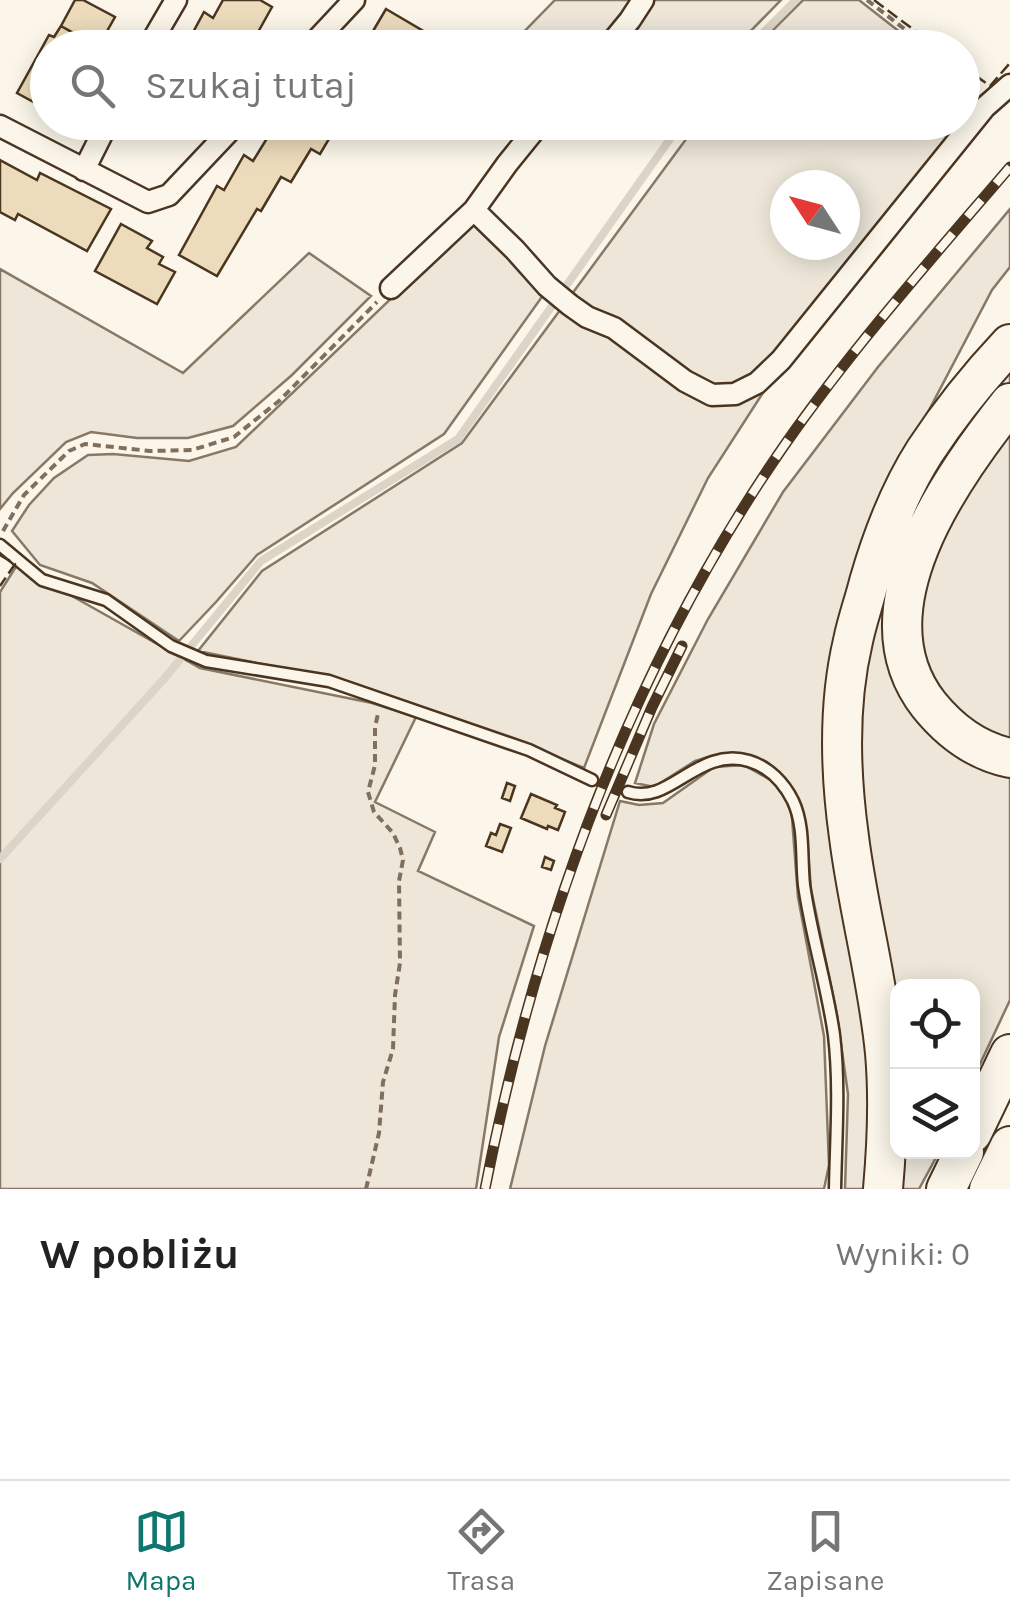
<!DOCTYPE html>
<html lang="pl">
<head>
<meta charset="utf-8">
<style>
  :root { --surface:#fff; --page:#f6f6f6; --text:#222; --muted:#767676; --line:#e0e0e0; --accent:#0f766e }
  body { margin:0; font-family:Karla,sans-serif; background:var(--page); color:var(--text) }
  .controls { position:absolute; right:30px; bottom:30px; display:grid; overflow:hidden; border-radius:20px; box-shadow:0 5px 25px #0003 }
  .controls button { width:90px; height:90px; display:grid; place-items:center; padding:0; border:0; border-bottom:2px solid var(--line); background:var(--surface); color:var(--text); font:50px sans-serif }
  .compass { position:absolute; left:770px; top:170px; width:90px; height:90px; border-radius:50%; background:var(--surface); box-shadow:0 5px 25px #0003; rotate:306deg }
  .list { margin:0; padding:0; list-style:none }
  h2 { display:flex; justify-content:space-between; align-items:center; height:130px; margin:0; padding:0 40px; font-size:42px }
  h2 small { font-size:32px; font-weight:400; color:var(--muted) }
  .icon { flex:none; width:55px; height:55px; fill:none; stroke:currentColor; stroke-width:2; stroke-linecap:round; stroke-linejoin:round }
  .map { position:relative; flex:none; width:1010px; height:1189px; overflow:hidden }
  .search { position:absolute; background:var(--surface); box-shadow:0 5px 25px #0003; left:30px; right:30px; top:30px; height:110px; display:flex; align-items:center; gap:25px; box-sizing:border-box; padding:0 35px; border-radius:55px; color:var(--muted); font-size:38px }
  .sheet { height:290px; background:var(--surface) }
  nav { display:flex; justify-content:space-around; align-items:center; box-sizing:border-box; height:140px; border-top:2px solid var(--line); background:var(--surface); font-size:28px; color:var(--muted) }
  nav a { display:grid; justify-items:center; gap:5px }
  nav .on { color:var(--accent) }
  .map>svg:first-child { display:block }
  .green { fill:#ede6d9; stroke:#887966; stroke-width:2.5; fill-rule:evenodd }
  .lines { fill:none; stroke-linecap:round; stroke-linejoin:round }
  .stream { stroke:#dcd4c6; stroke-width:8 }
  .building { fill:#ecdcbc; stroke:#4a3520; stroke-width:2.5 }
  .lane-casing { stroke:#4a3520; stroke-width:15 }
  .street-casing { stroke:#4a3520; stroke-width:25 }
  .highway-casing { stroke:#4a3520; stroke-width:42 }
  .path { stroke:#7f6f5c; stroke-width:4; stroke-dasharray:8 5; stroke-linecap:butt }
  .lane { stroke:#fbf6e9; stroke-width:10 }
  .street { stroke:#fbf6e9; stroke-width:20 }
  .highway { stroke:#fbf6e9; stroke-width:38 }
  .rail-casing { stroke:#4a3520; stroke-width:11 }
  .rail { stroke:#fbf6e9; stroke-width:8; stroke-dasharray:22; stroke-linecap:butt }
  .fence { stroke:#4a3520; stroke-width:2.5; stroke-dasharray:12 5; stroke-linecap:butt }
</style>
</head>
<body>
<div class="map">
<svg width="1010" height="1189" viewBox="0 0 1010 1189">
  <rect width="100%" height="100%" fill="#fbf6e9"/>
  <path class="green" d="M 555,0 L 781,0 L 735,47 L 518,48 L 512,44 Z
    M 803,0 L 859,0 L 919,47 L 756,47 Z
    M 963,82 L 981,109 L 775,374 L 708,478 L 651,594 L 584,768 L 518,741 L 340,680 L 198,651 L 262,571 L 462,443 L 698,123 L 962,122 ZM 785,185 L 845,185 L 845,245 L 785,245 Z
    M 1010,209 L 1010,267 L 992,290 L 884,496 L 827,726 L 828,823 L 866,1009 L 875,1111 L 867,1189 L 845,1189 L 848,1094 L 837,1015 L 811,889 L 807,837 L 803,813 L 795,792 L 772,766 L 745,754 L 719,754 L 695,761 L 654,787 L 635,783 L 654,724 L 708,619 L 783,492 L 878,367 Z
    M 471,222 L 544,294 L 444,434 L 257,555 L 216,602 L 179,641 L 92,583 L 40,565 L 12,531 L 29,505 L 54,478 L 88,455 L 113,454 L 189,461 L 236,447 Z
    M 309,253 L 371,296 L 292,375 L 233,426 L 188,438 L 137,438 L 91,432 L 66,442 L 13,493 L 0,509 L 0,269 L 183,373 Z
    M 1010,360 L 1010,385 L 1001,395 L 885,633 L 1010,773 L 1010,1000 L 973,1079 L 972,986 L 898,986 L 898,1038 L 864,850 L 857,717 L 872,614 L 925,477 Z
    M 1010,429 L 1010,744 L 986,734 L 947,705 L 920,654 L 919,596 L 941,538 L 984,465 Z
    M 17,565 L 200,668 L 372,703 L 416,717 L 375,802 L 435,832 L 418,871 L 534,926 L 499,1037 L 476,1189 L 0,1189 L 0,592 Z
    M 744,765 L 776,783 L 791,805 L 798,897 L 824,1036 L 829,1165 L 824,1189 L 510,1189 L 545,1046 L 620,801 L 639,805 L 663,803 L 714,767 Z
    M 903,1152 L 939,1152 L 919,1189 L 899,1189 Z"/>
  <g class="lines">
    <path class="stream" d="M 748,48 L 796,0
      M 0,859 L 164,679 L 261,561 L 458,439 L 682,122"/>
  </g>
  <path class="building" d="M 75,0 L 83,0 L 115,17 L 98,47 L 61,26 Z
    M 223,0 L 260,0 L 272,7 L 253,41 L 242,35 L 234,48 L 175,48 L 178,43 L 185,47 L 204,12 L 213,18 Z
    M 386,9 L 425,32 L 416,48 L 353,48 L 358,39 L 366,43 Z
    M 61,26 L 92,43 L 89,48 L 48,48 L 48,110 L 17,93 L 49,35 L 54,37 Z
    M 148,122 L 186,122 L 176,138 Z
    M 287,122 L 339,122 L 320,154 L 311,149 L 291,182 L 281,177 L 261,211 L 257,209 L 217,276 L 179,255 L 217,186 L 224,190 L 244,155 L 253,161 L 274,127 L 281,131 Z
    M 0,160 L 37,180 L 40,173 L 111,209 L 87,251 L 18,214 L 15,220 L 0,212 Z
    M 121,224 L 152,241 L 147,248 L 163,257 L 159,264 L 175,272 L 157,304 L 95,271 Z
    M 507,783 L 515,786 L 510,801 L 502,798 Z
    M 531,794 L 557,805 L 555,808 L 565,812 L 558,830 L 548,826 L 547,829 L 521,818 Z
    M 500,824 L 511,828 L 502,852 L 486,846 L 491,833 L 496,835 Z
    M 545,857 L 554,861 L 551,870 L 542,867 Z"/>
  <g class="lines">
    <defs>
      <path id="lane" d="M 0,545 L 42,580 L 106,600 L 171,646 L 206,661 L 329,681 L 529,750 L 592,780
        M 628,792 C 670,806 697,746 749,761 C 769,767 784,783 793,801 C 805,827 801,857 804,885 C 811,935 827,985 834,1035 C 840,1086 836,1138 835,1189"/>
      <path id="street" d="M 148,48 L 176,0
        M 309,48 L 354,0
        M 607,48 L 630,20 L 643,0
        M 0,126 L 148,202 L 169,195 L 238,122
        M 84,170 L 108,122
        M 474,210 L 515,250 L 547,286 L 570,305 L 587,317 L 614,328 L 685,381 L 712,395 L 735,394 L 757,383 L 781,360 L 985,107 L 1010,85
        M 391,288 L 474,210 L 507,164 L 541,122"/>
      <path id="highway" d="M 1010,403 C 951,477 855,611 929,705 C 950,731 977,751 1010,758
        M 972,1133 L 1010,1054
        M 883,1189 C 887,1144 889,1098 885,1053 C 878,980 858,909 849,837 C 840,772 838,704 853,641 C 857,621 864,602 869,582 C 882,537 900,490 925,451 C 950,413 979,377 1010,344
        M 946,1189 L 964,1152
        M 989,1189 L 1010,1146"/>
    </defs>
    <use href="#lane" class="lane-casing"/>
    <use href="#street" class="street-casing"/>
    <use href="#highway" class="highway-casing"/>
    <path class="path" d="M 867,0 L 929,48
      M 962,73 L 972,80 L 976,88
      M 3,531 L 24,495 L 69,451 L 85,444 L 150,451 L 192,450 L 234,437 L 279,401 L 377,302
      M 366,1189 L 379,1133 L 383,1082 L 393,1049 L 395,995 L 400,963 L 399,881 L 403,860 L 400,848 L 393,833 L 374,812 L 368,792 L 375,765 L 375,727 L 378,714"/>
    <use href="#lane" class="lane"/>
    <use href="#street" class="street"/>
    <use href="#highway" class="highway"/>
    <defs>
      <path id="rail" d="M 606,815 L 652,707 L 682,646
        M 485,1189 C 537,924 631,666 786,443 C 854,346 933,257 1010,167"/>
    </defs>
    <use href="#rail" class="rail-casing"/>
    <use href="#rail" class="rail"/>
    <path class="fence" d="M 874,0 L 938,48
      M 962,66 L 990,86 L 1010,63
      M 0,555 L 15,564 L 0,586"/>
  </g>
</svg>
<div class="controls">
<button><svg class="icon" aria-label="locate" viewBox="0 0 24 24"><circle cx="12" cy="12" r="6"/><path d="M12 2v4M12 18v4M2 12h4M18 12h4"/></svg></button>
<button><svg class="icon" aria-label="layers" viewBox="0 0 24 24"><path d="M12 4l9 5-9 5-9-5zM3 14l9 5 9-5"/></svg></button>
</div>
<svg class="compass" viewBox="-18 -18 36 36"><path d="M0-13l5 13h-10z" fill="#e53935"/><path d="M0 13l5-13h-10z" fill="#767676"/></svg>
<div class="search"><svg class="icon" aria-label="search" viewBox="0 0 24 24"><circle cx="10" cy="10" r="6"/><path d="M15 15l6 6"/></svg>Szukaj tutaj</div>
</div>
<section class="sheet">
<h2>W pobliżu<small>Wyniki: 0</small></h2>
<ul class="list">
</ul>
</section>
<nav>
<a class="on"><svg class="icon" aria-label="map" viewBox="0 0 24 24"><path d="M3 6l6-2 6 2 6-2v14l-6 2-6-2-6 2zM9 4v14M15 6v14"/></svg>Mapa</a>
<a><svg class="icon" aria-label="directions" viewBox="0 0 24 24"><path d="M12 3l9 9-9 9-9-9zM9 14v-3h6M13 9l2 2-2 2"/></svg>Trasa</a>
<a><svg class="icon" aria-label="saved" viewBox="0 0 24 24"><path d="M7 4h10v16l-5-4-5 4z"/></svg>Zapisane</a>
</nav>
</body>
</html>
